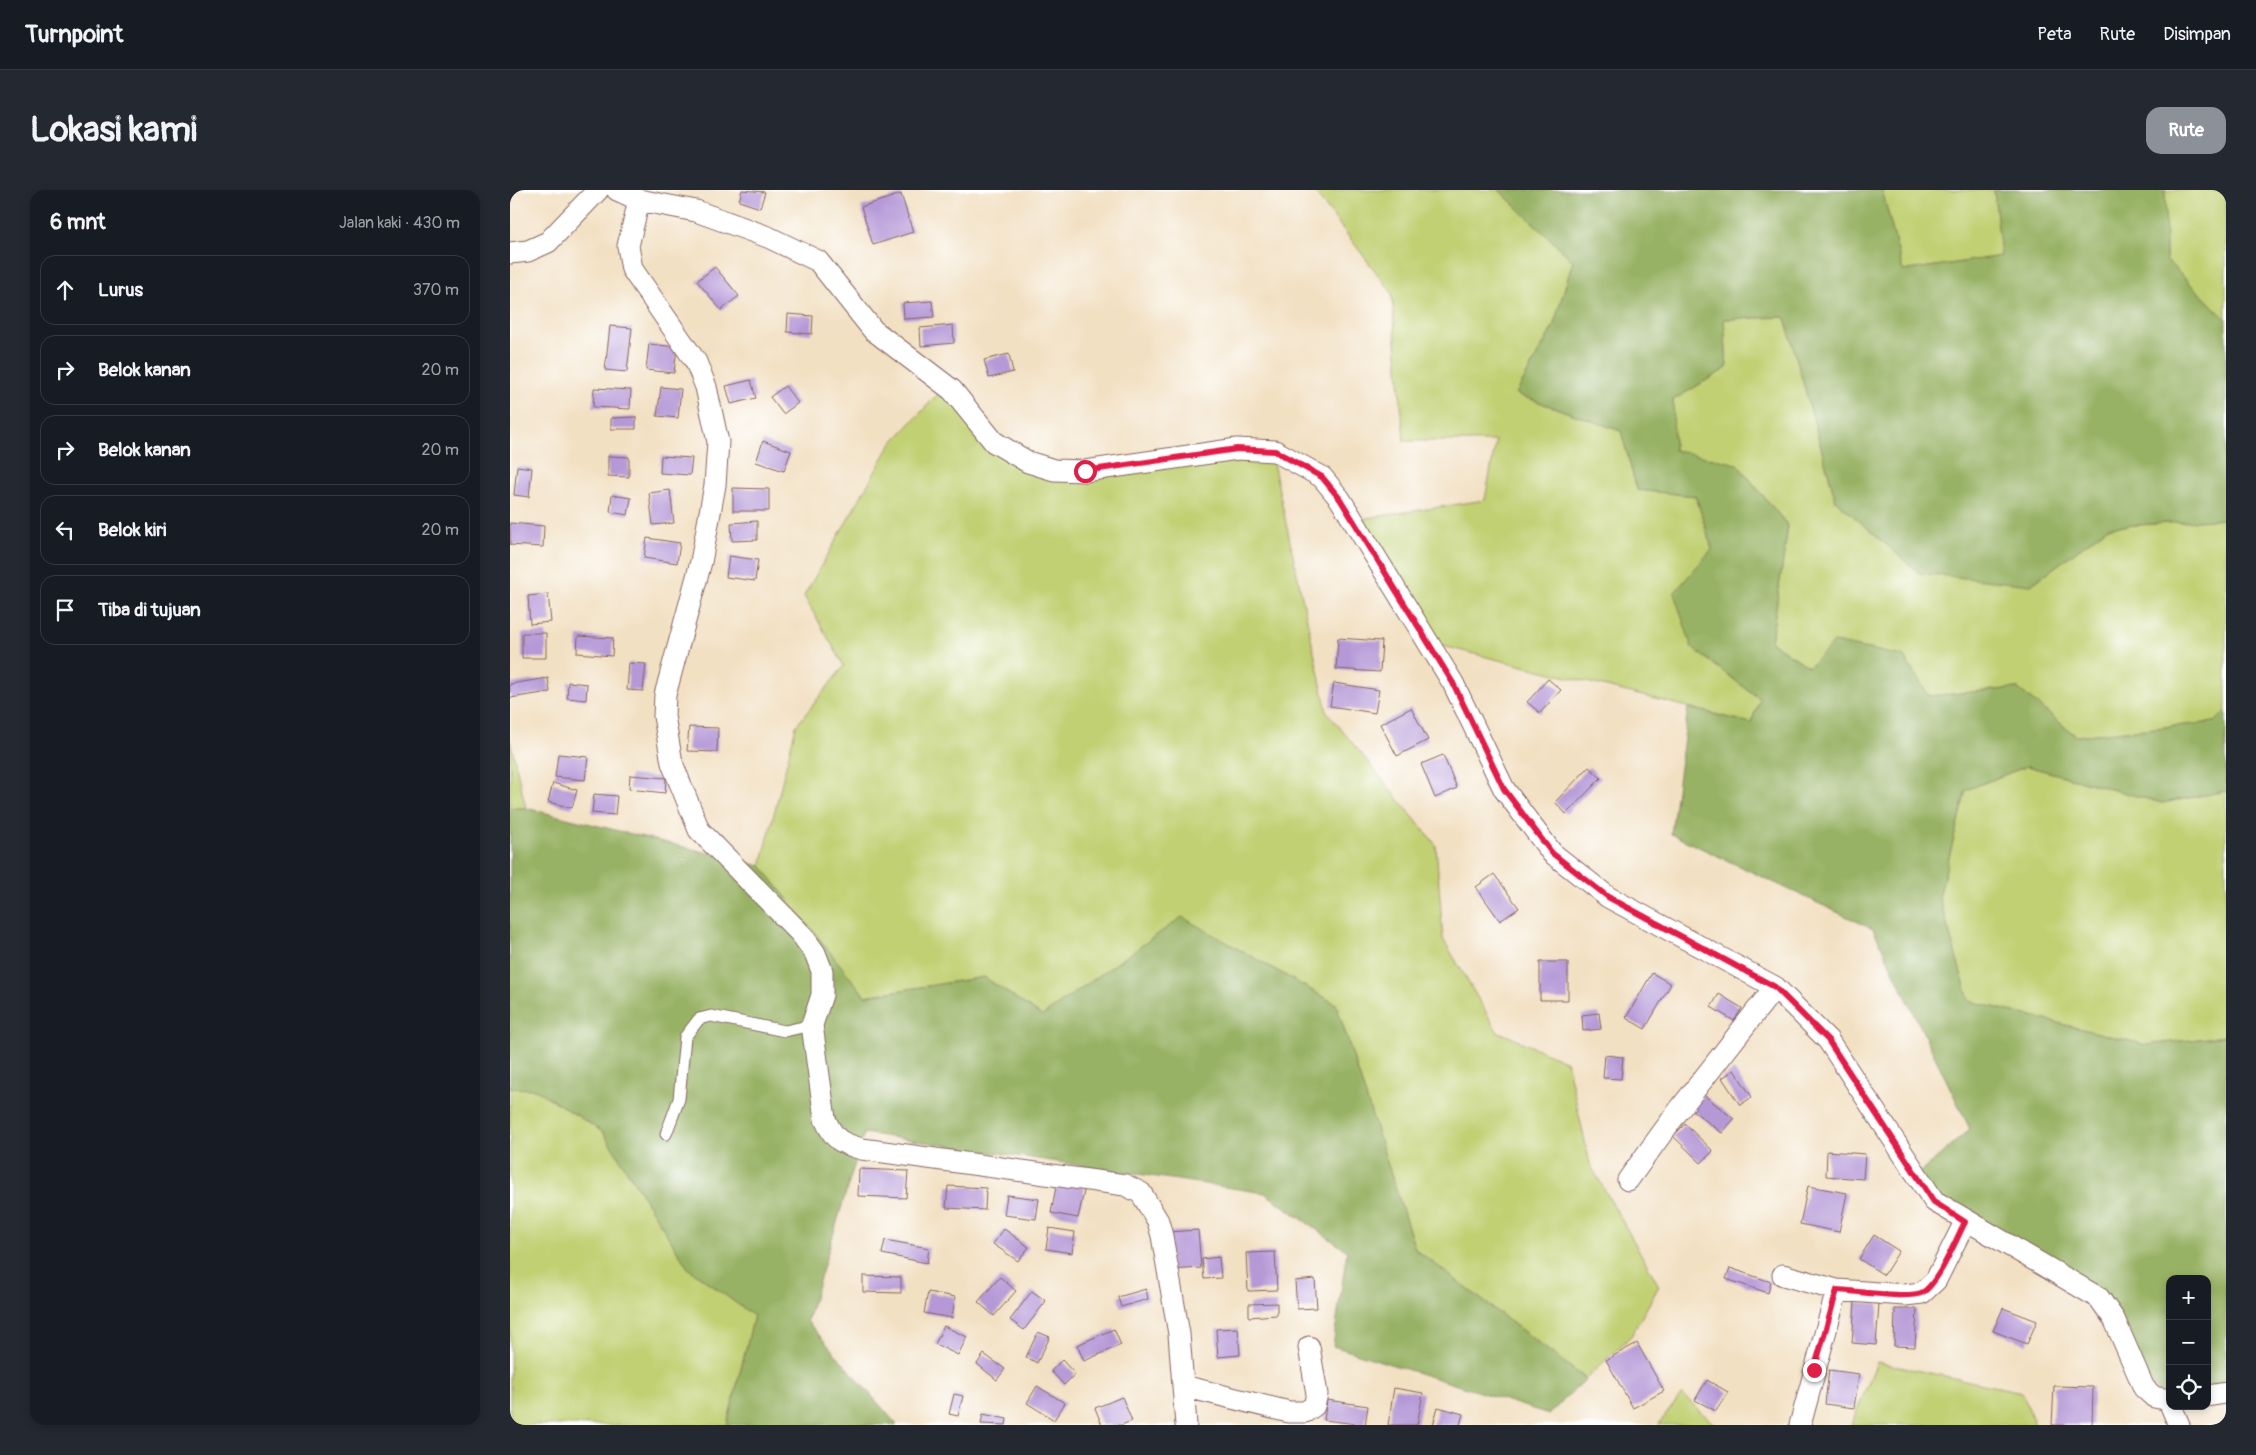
<!DOCTYPE html>
<html lang="id">
<head>
<meta charset="utf-8">
<style>
  :root { --surface:#171b24; --page:#242831; --text:#f1f3f6; --muted:#9ea1a6; --line:#363941; --accent:#8c9099 }
  body { margin:0; font-family:Pangolin,sans-serif; background:var(--page); color:var(--text) }
  .controls { position:absolute; right:15px; bottom:15px; display:grid; overflow:hidden; border-radius:10px; box-shadow:0 2px 8px #0003 }
  .controls button { width:45px; height:45px; display:grid; place-items:center; padding:0; border:0; border-bottom:1px solid var(--line); background:var(--surface); color:var(--text); font:25px sans-serif }
  .stop { position:absolute; width:15px; height:15px; margin:-11px; border:4px solid #e11d48; border-radius:50%; background:#fff }
  .stop.end { background:#e11d48; border-color:#fff; box-shadow:0 1px 5px #0008 }
  .list { margin:0; padding:0; list-style:none }
  h2 { display:flex; justify-content:space-between; align-items:center; height:65px; margin:0; padding:0 20px; font-size:21px }
  h2 small { font-size:16px; font-weight:400; color:var(--muted) }
  .list li { display:grid; grid-template-columns:32px 1fr auto; gap:15px; align-items:center; box-sizing:border-box; height:70px; margin:0 10px 10px; padding:0 10px; border:1px solid var(--line); border-radius:15px }
  .list b { display:block; font-size:19px; white-space:nowrap }
  .list em { font-size:16px; font-style:normal; color:var(--muted) }
  .icon { flex:none; width:28px; height:28px; fill:none; stroke:currentColor; stroke-width:2; stroke-linecap:round; stroke-linejoin:round }
  .map { position:relative; flex:none; width:1716px; height:1235px; overflow:hidden; border-radius:15px }
  header { display:flex; align-items:center; gap:30px; box-sizing:border-box; height:70px; padding:0 25px; background:var(--surface); border-bottom:1px solid var(--line) }
  header strong { font-size:24px }
  nav { display:flex; gap:28px; margin-inline-start:auto; font-size:18px }
  .intro { display:flex; align-items:center; justify-content:space-between; box-sizing:border-box; height:120px; padding:0 30px }
  h1 { margin:0; font-size:35px }
  .button { padding:12px 22px; border-radius:15px; background:var(--accent); color:#fff; font-size:18px; font-weight:700 }
  main { display:flex; gap:30px; padding:0 30px }
  aside { flex:1; background:var(--surface); border-radius:15px; box-shadow:0 2px 8px #0003 }
  .map>svg:first-child { display:block }
  .green { fill:#c1d073; stroke:#86784f }
  .forest { fill:#98b265; stroke:#716848 }
  .building { fill:#b599d7 }
  .lines { fill:none; stroke-linecap:round; stroke-linejoin:round }
  .service-casing { stroke:#856360; stroke-width:13 }
  .minor-casing { stroke:#856360; stroke-width:23 }
  .service { stroke:#fff; stroke-width:11 }
  .minor { stroke:#fff; stroke-width:21 }
  .route { stroke:#e11d48; stroke-width:6 }
</style>
</head>
<body>
<header>
<strong>Turnpoint</strong>
<nav><a>Peta</a><a>Rute</a><a>Disimpan</a></nav>
</header>
<div class="intro"><h1>Lokasi kami</h1><a class="button">Rute</a></div>
<main>
<aside>
<h2>6 mnt<small>Jalan kaki · 430 m</small></h2>
<ul class="list">
<li><svg class="icon" aria-label="ahead" viewBox="0 0 24 24"><path d="M12 20V5M6 11l6-6 6 6"/></svg><div><b>Lurus</b></div><em>370 m</em></li>
<li><svg class="icon" aria-label="right" viewBox="0 0 24 24"><path d="M7 20v-9h11M14 6l5 5-5 5"/></svg><div><b>Belok kanan</b></div><em>20 m</em></li>
<li><svg class="icon" aria-label="right" viewBox="0 0 24 24"><path d="M7 20v-9h11M14 6l5 5-5 5"/></svg><div><b>Belok kanan</b></div><em>20 m</em></li>
<li><svg class="icon" aria-label="left" viewBox="0 0 24 24"><path d="M17 20v-9H6M10 6l-5 5 5 5"/></svg><div><b>Belok kiri</b></div><em>20 m</em></li>
<li><svg class="icon" aria-label="arrive" viewBox="0 0 24 24"><path d="M6 21V4h12l-3 4 3 4H6"/></svg><div><b>Tiba di tujuan</b></div></li>
</ul>
</aside>
<div class="map">
<svg width="1716" height="1235" viewBox="0 0 1716 1235">
  <rect width="100%" height="100%" fill="#fff"/>
  <filter id="ink" filterUnits="userSpaceOnUse"><feTurbulence type="fractalNoise" baseFrequency=".02" numOctaves="2"/><feDisplacementMap in="SourceGraphic" scale="10" xChannelSelector="R" yChannelSelector="G"/><feConvolveMatrix kernelMatrix="1 2 1 2 8 2 1 2 1" color-interpolation-filters="sRGB"/></filter>
  <filter id="wash" filterUnits="userSpaceOnUse"><feTurbulence type="fractalNoise" baseFrequency=".0096" numOctaves="4" result="noise"/><feDisplacementMap in="SourceGraphic" scale="20" xChannelSelector="R" yChannelSelector="G"/><feGaussianBlur stdDeviation="1.12" result="paint"/><feColorMatrix in="noise" values="0 0 0 0 0 0 0 0 0 0 0 0 0 0 0 0 0 1.4 0 .05"/><feComposite in="paint" operator="in"/></filter>
  <g filter="url(#wash)">
    <rect width="100%" height="100%" fill="#f2e0c2"/>
    <path class="green" d="M 803,0 L 989,0 L 1063,71 L 1043,137 L 1006,204 L 1111,241 L 1127,300 L 1186,306 L 1202,359 L 1183,458 L 1250,509 L 1241,533 L 929,455 L 851,329 L 975,310 L 986,251 L 894,251 L 882,103 Z
      M 1372,0 L 1484,0 L 1492,66 L 1393,81 Z
      M 1655,0 L 1716,0 L 1716,129 L 1656,70 Z
      M 1275,127 L 1326,311 L 1521,395 L 1598,337 L 1716,329 L 1716,521 L 1705,532 L 1566,546 L 1507,498 L 1419,506 L 1393,466 L 1299,477 L 1261,452 L 1278,336 L 1227,274 L 1164,261 L 1163,210 L 1217,178 L 1214,129 Z
      M 429,203 L 514,264 L 584,282 L 760,259 L 817,522 L 926,655 L 933,749 L 987,841 L 1057,872 L 1080,974 L 1149,1096 L 1121,1146 L 1076,1189 L 905,1059 L 826,814 L 672,728 L 532,826 L 474,787 L 355,806 L 251,676 L 286,536 L 334,476 L 294,406 L 381,254 Z
      M 0,550 L 16,618 L 0,618 Z
      M 1517,576 L 1652,613 L 1716,601 L 1716,846 L 1636,855 L 1459,811 L 1429,707 L 1456,600 Z
      M 0,898 L 25,899 L 93,942 L 178,1078 L 244,1126 L 217,1235 L 0,1235 Z
      M 1367,1172 L 1512,1202 L 1525,1235 L 1341,1235 Z
      M 1172,1204 L 1205,1235 L 1148,1235 Z"/>
    <path class="forest" d="M 989,0 L 1372,0 L 1393,81 L 1491,66 L 1484,0 L 1655,0 L 1656,70 L 1716,129 L 1716,329 L 1598,337 L 1521,395 L 1409,383 L 1326,311 L 1275,127 L 1214,129 L 1217,178 L 1163,210 L 1164,260 L 1227,274 L 1278,336 L 1261,452 L 1299,477 L 1324,452 L 1393,466 L 1419,506 L 1507,498 L 1566,546 L 1705,532 L 1716,521 L 1716,601 L 1652,613 L 1517,576 L 1456,600 L 1429,707 L 1459,811 L 1636,855 L 1716,846 L 1716,1211 L 1697,1214 L 1697,1089 L 1660,1089 L 1660,1205 L 1647,1201 L 1569,1091 L 1447,1038 L 1406,986 L 1460,939 L 1363,739 L 1161,644 L 1178,518 L 1241,533 L 1250,509 L 1182,458 L 1164,403 L 1202,359 L 1186,306 L 1127,300 L 1111,241 L 1006,204 L 1043,137 L 1063,71 Z
      M 0,618 L 16,618 L 251,676 L 355,806 L 474,787 L 532,826 L 672,727 L 826,814 L 905,1059 L 1076,1189 L 1039,1224 L 823,1156 L 837,1061 L 755,1003 L 354,943 L 297,1131 L 387,1235 L 217,1235 L 244,1126 L 178,1078 L 93,942 L 25,899 L 0,898 Z"/>
    <g id="blocks">
      <path class="building" d="M 232,0 L 255,2 L 250,18 L 229,11 Z
        M 391,4 L 403,42 L 363,55 L 351,17 Z
        M 205,77 L 229,106 L 211,120 L 187,91 Z
        M 422,111 L 424,127 L 394,129 L 393,113 Z
        M 278,124 L 303,126 L 302,144 L 277,142 Z
        M 443,135 L 444,153 L 411,156 L 410,138 Z
        M 100,136 L 122,138 L 117,182 L 95,180 Z
        M 139,154 L 167,157 L 164,183 L 136,180 Z
        M 499,164 L 503,182 L 479,188 L 474,170 Z
        M 241,190 L 246,208 L 221,214 L 216,196 Z
        M 275,196 L 288,213 L 273,224 L 260,207 Z
        M 151,197 L 171,199 L 168,228 L 147,226 Z
        M 84,198 L 121,200 L 120,219 L 83,217 Z
        M 126,227 L 126,239 L 101,239 L 101,228 Z
        M 253,251 L 281,261 L 274,281 L 246,272 Z
        M 98,266 L 119,267 L 119,287 L 98,286 Z
        M 151,266 L 182,268 L 180,285 L 150,283 Z
        M 7,276 L 22,278 L 19,307 L 4,305 Z
        M 223,298 L 259,299 L 259,321 L 223,321 Z
        M 160,300 L 164,333 L 143,335 L 139,303 Z
        M 102,305 L 121,308 L 118,325 L 100,322 Z
        M 247,331 L 247,350 L 222,351 L 221,333 Z
        M 0,333 L 34,336 L 33,357 L 0,355 Z
        M 137,348 L 170,353 L 167,373 L 134,368 Z
        M 219,366 L 248,370 L 245,391 L 216,387 Z
        M 38,404 L 41,432 L 20,434 L 18,406 Z
        M 12,443 L 36,443 L 36,468 L 12,468 Z
        M 68,446 L 103,448 L 102,466 L 67,463 Z
        M 828,448 L 872,451 L 870,482 L 826,479 Z
        M 119,473 L 136,474 L 133,501 L 117,500 Z
        M 38,488 L 40,502 L 0,508 L 0,494 Z
        M 1038,489 L 1051,500 L 1030,523 L 1017,512 Z
        M 58,492 L 77,494 L 76,510 L 57,508 Z
        M 824,493 L 869,500 L 865,523 L 820,516 Z
        M 901,518 L 918,550 L 887,566 L 870,534 Z
        M 179,537 L 208,538 L 207,562 L 177,561 Z
        M 48,564 L 78,567 L 75,590 L 45,587 Z
        M 933,565 L 947,598 L 925,608 L 911,574 Z
        M 1079,577 L 1091,588 L 1056,624 L 1045,612 Z
        M 120,585 L 156,588 L 155,603 L 119,599 Z
        M 43,593 L 67,600 L 62,618 L 38,612 Z
        M 84,604 L 107,606 L 105,625 L 82,623 Z
        M 984,684 L 1009,718 L 990,731 L 966,697 Z
        M 1030,772 L 1058,772 L 1058,810 L 1030,810 Z
        M 1142,783 L 1161,794 L 1135,839 L 1116,828 Z
        M 1209,804 L 1232,818 L 1224,831 L 1201,817 Z
        M 1089,823 L 1091,839 L 1073,841 L 1072,825 Z
        M 1095,865 L 1113,867 L 1111,889 L 1093,888 Z
        M 1224,880 L 1242,907 L 1230,915 L 1212,888 Z
        M 1194,905 L 1224,929 L 1212,943 L 1182,920 Z
        M 1175,934 L 1203,961 L 1191,973 L 1163,946 Z
        M 1317,961 L 1355,964 L 1353,989 L 1316,986 Z
        M 349,979 L 398,981 L 396,1008 L 348,1006 Z
        M 547,992 L 575,997 L 568,1028 L 541,1023 Z
        M 438,996 L 476,998 L 475,1020 L 436,1018 Z
        M 1298,996 L 1337,1003 L 1329,1042 L 1290,1034 Z
        M 497,1005 L 529,1009 L 526,1029 L 494,1025 Z
        M 539,1038 L 565,1042 L 562,1063 L 536,1059 Z
        M 494,1039 L 519,1057 L 508,1071 L 483,1054 Z
        M 688,1040 L 691,1078 L 661,1080 L 658,1042 Z
        M 1364,1045 L 1389,1061 L 1374,1085 L 1349,1069 Z
        M 375,1050 L 419,1058 L 417,1073 L 372,1064 Z
        M 765,1062 L 767,1100 L 738,1101 L 736,1063 Z
        M 709,1067 L 711,1088 L 694,1089 L 692,1069 Z
        M 1220,1078 L 1261,1092 L 1258,1103 L 1216,1089 Z
        M 353,1086 L 391,1087 L 391,1103 L 353,1102 Z
        M 490,1087 L 506,1101 L 484,1126 L 468,1112 Z
        M 805,1089 L 807,1118 L 787,1119 L 785,1091 Z
        M 636,1099 L 638,1109 L 611,1117 L 608,1107 Z
        M 522,1101 L 536,1111 L 514,1140 L 500,1130 Z
        M 418,1102 L 445,1107 L 442,1128 L 414,1123 Z
        M 1345,1112 L 1369,1114 L 1366,1155 L 1342,1153 Z
        M 767,1113 L 767,1125 L 739,1127 L 739,1114 Z
        M 1493,1118 L 1527,1131 L 1517,1154 L 1483,1141 Z
        M 1385,1119 L 1407,1119 L 1405,1157 L 1384,1156 Z
        M 434,1136 L 457,1147 L 448,1165 L 425,1154 Z
        M 728,1138 L 730,1165 L 708,1167 L 706,1139 Z
        M 604,1139 L 611,1155 L 574,1171 L 567,1155 Z
        M 528,1142 L 540,1147 L 527,1173 L 516,1167 Z
        M 1127,1153 L 1154,1201 L 1123,1218 L 1096,1170 Z
        M 474,1164 L 495,1179 L 487,1190 L 467,1174 Z
        M 552,1170 L 565,1184 L 554,1195 L 541,1181 Z
        M 1319,1180 L 1349,1184 L 1344,1218 L 1315,1214 Z
        M 1197,1190 L 1218,1202 L 1206,1221 L 1185,1210 Z
        M 527,1196 L 555,1213 L 544,1230 L 517,1213 Z
        M 1544,1196 L 1583,1197 L 1582,1235 L 1542,1235 Z
        M 884,1198 L 913,1203 L 907,1235 L 878,1235 Z
        M 444,1204 L 453,1206 L 448,1226 L 439,1224 Z
        M 612,1207 L 622,1231 L 611,1235 L 592,1235 L 585,1218 Z
        M 817,1210 L 858,1216 L 855,1235 L 814,1230 Z
        M 928,1217 L 953,1224 L 950,1235 L 923,1235 Z
        M 473,1224 L 497,1229 L 496,1235 L 471,1234 Z"/>
    </g>
  </g>
  <g filter="url(#ink)">
    <use href="#blocks" fill-opacity="0" stroke="#856360" stroke-width="1"/>
    <g class="lines">
      <defs>
        <path id="service" d="M 156,944 L 169,909 L 175,847 L 189,829 L 201,826 L 275,841 L 302,835"/>
        <path id="minor" d="M 107,0 L 129,10 L 186,21 L 258,47 L 308,71 L 363,140 L 442,200 L 484,252 L 518,272 L 544,280 L 575,281 L 727,259 L 765,261 L 812,287 L 830,309 L 943,493 L 994,599 L 1042,663 L 1098,707 L 1265,797 L 1318,850 L 1424,1011 L 1589,1108 L 1604,1129 L 1634,1198 L 1644,1207 L 1660,1210
          M 129,10 L 118,56 L 122,79 L 186,172 L 196,197 L 208,252 L 205,295 L 191,372 L 155,505 L 154,526 L 162,573 L 189,640 L 292,745 L 305,763 L 312,781 L 312,805 L 302,835 L 315,929 C 324,950 330,953 352,959 L 615,995 L 631,1003 L 648,1031 L 652,1046 L 669,1144 L 676,1235
          M 0,63 L 18,61 L 38,52 L 88,0
          M 1118,990 L 1166,924 L 1265,797
          M 1273,1085 L 1327,1100 L 1395,1105 L 1412,1103 L 1426,1090 L 1455,1032
          M 673,1196 L 779,1222 L 795,1222 L 804,1216 L 807,1204 L 799,1157
          M 1697,1206 L 1716,1203
          M 1661,1216 L 1669,1235
          M 1290,1235 L 1327,1100"/>
      </defs>
      <use href="#service" class="service-casing"/>
      <use href="#minor" class="minor-casing"/>
      <use href="#service" class="service"/>
      <use href="#minor" class="minor"/>
    </g>
  </g>
  <g class="lines" filter="url(#ink)">
    <path class="route" d="M 575,281 L 727,259 L 765,261 L 812,287 L 830,309 L 943,493 L 994,599 L 1042,663 L 1098,707 L 1265,797 L 1318,850 L 1424,1012 L 1455,1032 C 1447,1047 1427,1097 1411,1103 C 1397,1109 1345,1101 1327,1100 L 1304,1180"/>
  </g>
</svg>
<div class="controls">
<button>+</button>
<button>−</button>
<button><svg class="icon" aria-label="locate" viewBox="0 0 24 24"><circle cx="12" cy="12" r="6"/><path d="M12 2v4M12 18v4M2 12h4M18 12h4"/></svg></button>
</div>
<div class="stop" style="left:575px;top:281px"></div>
<div class="stop end" style="left:1304px;top:1180px"></div>
</div>
</main>
</body>
</html>
